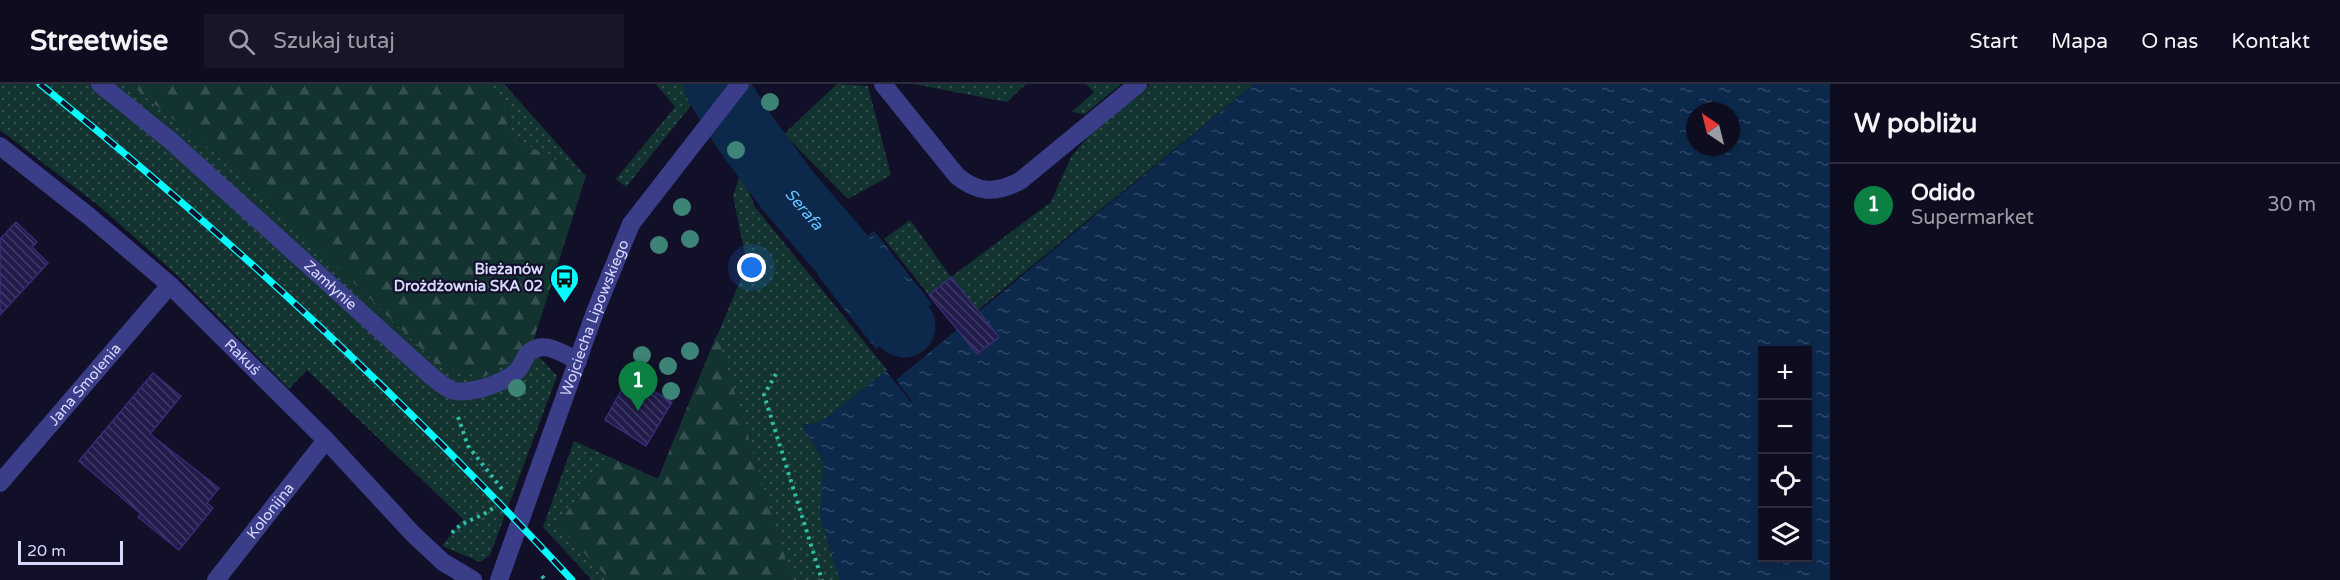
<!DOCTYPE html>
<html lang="pl">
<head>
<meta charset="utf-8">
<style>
  :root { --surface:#0e0c1f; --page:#171528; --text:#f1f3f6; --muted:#9b9ba4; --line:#2e2c3d; --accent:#0b8043 }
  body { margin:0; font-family:"Varela Round",sans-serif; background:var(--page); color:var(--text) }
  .controls { position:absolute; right:18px; bottom:18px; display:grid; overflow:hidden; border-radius:0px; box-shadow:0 3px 9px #0003 }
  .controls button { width:54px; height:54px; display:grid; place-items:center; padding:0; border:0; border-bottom:2px solid var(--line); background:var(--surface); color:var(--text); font:30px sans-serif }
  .compass { position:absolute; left:1686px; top:18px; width:54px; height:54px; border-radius:50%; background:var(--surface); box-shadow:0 3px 9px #0003; rotate:325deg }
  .scale { position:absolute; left:18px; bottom:15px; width:105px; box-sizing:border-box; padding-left:6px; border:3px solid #d9d8ff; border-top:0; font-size:16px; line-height:21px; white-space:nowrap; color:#d9d8ff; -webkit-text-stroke:4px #121029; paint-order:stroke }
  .you { position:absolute; left:752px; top:184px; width:21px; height:21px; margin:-15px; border:4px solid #fff; border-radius:50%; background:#1a73e8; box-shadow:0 0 0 9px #1a73e833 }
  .badge { display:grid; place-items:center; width:39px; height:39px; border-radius:50%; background:var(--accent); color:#fff; font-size:20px; font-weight:700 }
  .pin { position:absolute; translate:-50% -50px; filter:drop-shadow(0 2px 3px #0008) }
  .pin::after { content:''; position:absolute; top:32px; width:21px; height:18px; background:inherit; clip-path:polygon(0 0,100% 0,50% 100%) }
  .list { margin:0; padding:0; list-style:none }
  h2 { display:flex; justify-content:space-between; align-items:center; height:78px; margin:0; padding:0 24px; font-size:26px }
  h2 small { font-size:20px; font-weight:400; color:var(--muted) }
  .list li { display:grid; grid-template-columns:39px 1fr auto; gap:18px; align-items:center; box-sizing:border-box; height:84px; padding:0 24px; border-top:2px solid var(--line) }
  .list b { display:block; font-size:22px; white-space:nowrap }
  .list p { margin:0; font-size:20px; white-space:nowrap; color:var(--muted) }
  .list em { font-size:20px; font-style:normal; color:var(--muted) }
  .icon { flex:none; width:33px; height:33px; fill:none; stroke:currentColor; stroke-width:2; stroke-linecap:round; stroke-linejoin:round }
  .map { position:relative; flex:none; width:1830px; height:496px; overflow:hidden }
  header { display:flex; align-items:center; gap:36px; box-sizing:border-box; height:84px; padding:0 30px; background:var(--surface); border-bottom:2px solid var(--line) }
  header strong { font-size:28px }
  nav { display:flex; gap:33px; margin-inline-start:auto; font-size:21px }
  .search { width:420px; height:54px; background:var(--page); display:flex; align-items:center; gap:15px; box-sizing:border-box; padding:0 21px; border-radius:0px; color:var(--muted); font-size:22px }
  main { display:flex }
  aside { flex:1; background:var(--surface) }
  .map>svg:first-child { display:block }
  .green { fill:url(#green-dots) }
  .forest { fill:url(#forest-firs) }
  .water { fill:url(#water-ripples); fill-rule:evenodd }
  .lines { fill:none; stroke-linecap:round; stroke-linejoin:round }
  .river { stroke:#0c294c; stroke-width:63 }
  .building { fill:url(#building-back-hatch); stroke:#362d77; stroke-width:1.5 }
  .path { stroke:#2ebda9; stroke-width:4; stroke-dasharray:3 4.5; stroke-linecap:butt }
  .lane { stroke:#3a3e89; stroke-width:18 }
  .street { stroke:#3a3e89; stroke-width:18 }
  .rail-casing { stroke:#04fbff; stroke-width:7 }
  .rail { stroke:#121029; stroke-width:4.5; stroke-dasharray:14; stroke-linecap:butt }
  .tree { fill:#3d8477 }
  .labels { text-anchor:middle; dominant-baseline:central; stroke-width:4.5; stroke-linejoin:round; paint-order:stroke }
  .poi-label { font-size:15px; font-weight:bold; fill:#d9d8ff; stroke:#121029; text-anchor:end }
  .street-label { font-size:15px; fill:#d9d8ff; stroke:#121029 }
  .water-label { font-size:16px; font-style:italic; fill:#66c5ff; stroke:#121029 }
</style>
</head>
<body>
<header>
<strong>Streetwise</strong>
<div class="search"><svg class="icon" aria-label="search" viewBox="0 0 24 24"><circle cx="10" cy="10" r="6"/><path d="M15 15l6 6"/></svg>Szukaj tutaj</div>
<nav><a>Start</a><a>Mapa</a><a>O nas</a><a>Kontakt</a></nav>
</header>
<main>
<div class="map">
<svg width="1830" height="496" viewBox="0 0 1830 496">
  <defs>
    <pattern id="green-dots" width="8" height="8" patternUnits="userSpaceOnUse" patternTransform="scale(1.5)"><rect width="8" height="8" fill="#133330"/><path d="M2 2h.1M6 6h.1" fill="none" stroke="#35504f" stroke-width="1.8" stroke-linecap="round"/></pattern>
    <pattern id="forest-firs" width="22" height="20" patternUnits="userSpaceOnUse" patternTransform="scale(1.5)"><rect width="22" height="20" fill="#133330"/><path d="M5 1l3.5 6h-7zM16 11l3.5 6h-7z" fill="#35504f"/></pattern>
    <pattern id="water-ripples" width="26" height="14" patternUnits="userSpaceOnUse" patternTransform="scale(1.5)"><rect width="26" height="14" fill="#0c294c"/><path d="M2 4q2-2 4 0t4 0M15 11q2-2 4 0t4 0" fill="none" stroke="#2f4767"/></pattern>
    <pattern id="building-back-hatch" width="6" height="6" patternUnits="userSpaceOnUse" patternTransform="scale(1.5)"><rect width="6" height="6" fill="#211c4b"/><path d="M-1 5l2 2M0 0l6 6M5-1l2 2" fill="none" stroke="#413c66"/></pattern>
  </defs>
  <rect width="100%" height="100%" fill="#121029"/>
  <path class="green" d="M 0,0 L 130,0 L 216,70 L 310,156 L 439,282 L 531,264 L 557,292 L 490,471 L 480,478 L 442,462 L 463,435 L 307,286 L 289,305 L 177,191 L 98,121 L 0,46 Z
    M 482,0 L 504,0 L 586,92 L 508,51 L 509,19 Z
    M 656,0 L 708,0 L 626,103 L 616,95 L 675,23 Z
    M 837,0 L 868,2 L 891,91 L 848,115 L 784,50 Z
    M 914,0 L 1026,0 L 1007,18 Z
    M 1086,0 L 1121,0 L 1085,30 L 1072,28 L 1094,8 Z
    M 1150,0 L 1254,0 L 978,226 L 929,211 L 884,155 L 910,136 L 951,193 L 1051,118 L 1071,73 L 1091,49 Z
    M 741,88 L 755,123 L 887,286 L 821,338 L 802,341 L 824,378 L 820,432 L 840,496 L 592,496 L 543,443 L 574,357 L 658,395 L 747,180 L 733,112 Z"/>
  <path class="forest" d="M 130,0 L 482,0 L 509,19 L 508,51 L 586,92 L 531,264 L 484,293 L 439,282 L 310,156 L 216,70 Z
    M 717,250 L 792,496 L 610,496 L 557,441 L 608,373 L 658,395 Z"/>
  <path class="water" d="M 1254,0 L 1830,0 L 1830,496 L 840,496 L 820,432 L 824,378 L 802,341 L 821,338 L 886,287 L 910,317 L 912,317 L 896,296 ZM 1695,27 L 1731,27 L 1731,63 L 1695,63 ZM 1762,266 L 1808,266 L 1808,474 L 1762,474 Z
    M 874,147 L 932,220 L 876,265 L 818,192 Z"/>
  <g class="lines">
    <path class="river" id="s1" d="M 715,0 L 743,46 L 788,107 L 904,242"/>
  </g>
  <path class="building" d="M 16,138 L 37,158 L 32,163 L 48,179 L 0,231 L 0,155 Z
    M 951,193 L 999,253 L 977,270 L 929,211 Z
    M 153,289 L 181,312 L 150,350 L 219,404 L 207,419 L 213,424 L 179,466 L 138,433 L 141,430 L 79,377 Z
    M 629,292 L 672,318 L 646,362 L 605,336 Z"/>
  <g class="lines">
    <path class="path" d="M 776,290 L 764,311 L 822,496
      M 458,333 L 468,362 L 502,405
      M 452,449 C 463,435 482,435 495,422
      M 542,492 L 545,496"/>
    <g class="lane">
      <path id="s2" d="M 100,0 L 171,57 L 430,291 C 436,296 442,301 449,305 C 465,313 506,299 518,286 C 525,278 524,269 535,265 C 548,259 566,271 578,277"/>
      <path d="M 883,0 L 957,92 C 978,109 995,110 1020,97 L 1138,0"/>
    </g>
    <g class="street">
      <path id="s3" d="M 0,62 L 90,133 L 170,201 L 326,356 L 413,450 L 443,478 L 473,496"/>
      <path id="s4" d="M 0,399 L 170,201"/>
      <path id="s5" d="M 216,496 L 326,356"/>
      <path id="s6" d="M 499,496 L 595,228 L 631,140 L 740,0"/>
    </g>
    <defs>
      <path id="rail" d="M 40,0 C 229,152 407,318 572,496"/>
    </defs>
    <use href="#rail" class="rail-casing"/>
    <use href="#rail" class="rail"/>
  </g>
  <g class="tree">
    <circle cx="770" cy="18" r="9"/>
    <circle cx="736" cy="66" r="9"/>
    <circle cx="682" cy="123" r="9"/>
    <circle cx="690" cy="155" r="9"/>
    <circle cx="659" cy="161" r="9"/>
    <circle cx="690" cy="267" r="9"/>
    <circle cx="642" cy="271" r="9"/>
    <circle cx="668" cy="282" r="9"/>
    <circle cx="517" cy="304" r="9"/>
    <circle cx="671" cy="307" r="9"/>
  </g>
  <defs>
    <symbol id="bus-pin" viewBox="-11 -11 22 30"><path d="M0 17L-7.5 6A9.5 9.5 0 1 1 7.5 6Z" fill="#04fbff" stroke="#121029"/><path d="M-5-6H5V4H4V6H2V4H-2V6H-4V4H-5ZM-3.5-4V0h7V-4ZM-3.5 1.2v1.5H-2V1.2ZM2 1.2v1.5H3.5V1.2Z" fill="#111"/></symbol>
  </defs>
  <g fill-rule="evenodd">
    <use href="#bus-pin" x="548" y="178" width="33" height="45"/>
  </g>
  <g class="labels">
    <g class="poi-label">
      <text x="543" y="185">Bieżanów<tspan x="543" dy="17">Drożdżownia SKA 02</tspan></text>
    </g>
    <g class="street-label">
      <text stroke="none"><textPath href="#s2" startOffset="306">Zamłynie</textPath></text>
      <text stroke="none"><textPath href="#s6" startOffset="279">Wojciecha Lipowskiego</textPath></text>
      <text stroke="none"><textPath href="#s3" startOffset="322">Rakuś</textPath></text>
      <text stroke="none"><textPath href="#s4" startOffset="130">Jana Smolenia</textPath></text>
      <text stroke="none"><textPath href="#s5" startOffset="88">Kolonijna</textPath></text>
    </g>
    <g class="water-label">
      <text stroke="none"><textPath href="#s1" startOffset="154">Serafa</textPath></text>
    </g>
  </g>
</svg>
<div class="controls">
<button>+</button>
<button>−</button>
<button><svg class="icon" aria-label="locate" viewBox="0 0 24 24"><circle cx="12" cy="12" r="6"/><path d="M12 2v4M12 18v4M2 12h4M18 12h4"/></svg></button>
<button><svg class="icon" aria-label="layers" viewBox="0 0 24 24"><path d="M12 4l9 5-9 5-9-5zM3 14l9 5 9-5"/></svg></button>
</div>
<svg class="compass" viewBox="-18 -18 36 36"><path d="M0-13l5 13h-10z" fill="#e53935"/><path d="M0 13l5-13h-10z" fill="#9b9ba4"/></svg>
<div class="scale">20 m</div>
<div class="you"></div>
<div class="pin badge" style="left:638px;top:327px">1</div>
</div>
<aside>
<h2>W pobliżu<small></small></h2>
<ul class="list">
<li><span class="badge">1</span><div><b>Odido</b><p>Supermarket</p></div><em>30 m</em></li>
</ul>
</aside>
</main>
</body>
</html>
